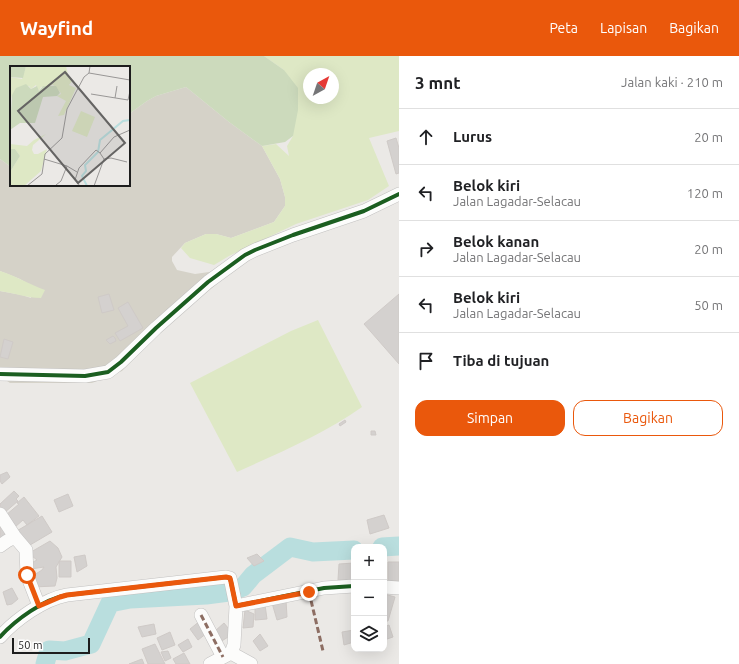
<!DOCTYPE html>
<html lang="id">
<head>
<meta charset="utf-8">
<style>
  :root { --surface:#fff; --page:#f6f6f6; --text:#202124; --muted:#757577; --line:#e0e0e0; --accent:#ea580c }
  body { margin:0; font-family:Ubuntu,sans-serif; background:var(--page); color:var(--text) }
  .controls { position:absolute; right:12px; bottom:12px; display:grid; overflow:hidden; border-radius:8px; box-shadow:0 4px 16px #0002 }
  .controls button { width:36px; height:36px; display:grid; place-items:center; padding:0; border:0; border-bottom:1px solid var(--line); background:var(--surface); color:var(--text); font:20px sans-serif }
  .compass { position:absolute; left:303px; top:12px; width:36px; height:36px; border-radius:50%; background:var(--surface); box-shadow:0 4px 16px #0002; rotate:40deg }
  .scale { position:absolute; left:12px; bottom:10px; width:78px; box-sizing:border-box; padding-left:4px; border:2px solid #1d1d1d; border-top:0; font-size:11px; line-height:14px; white-space:nowrap; color:#1d1d1d; -webkit-text-stroke:3px #fff; paint-order:stroke }
  .stop { position:absolute; width:12px; height:12px; margin:-9px; border:3px solid #ea580c; border-radius:50%; background:#fff }
  .stop.end { background:#ea580c; border-color:#fff; box-shadow:0 1px 4px #0008 }
  .list { margin:0; padding:0; list-style:none }
  h2 { display:flex; justify-content:space-between; align-items:center; height:52px; margin:0; padding:0 16px; font-size:17px }
  h2 small { font-size:13px; font-weight:400; color:var(--muted) }
  .list li { display:grid; grid-template-columns:26px 1fr auto; gap:12px; align-items:center; box-sizing:border-box; height:56px; padding:0 16px; border-top:1px solid var(--line) }
  .list b { display:block; font-size:15px; white-space:nowrap }
  .list p { margin:0; font-size:13px; white-space:nowrap; color:var(--muted) }
  .list em { font-size:13px; font-style:normal; color:var(--muted) }
  .actions { display:flex; gap:8px; padding:12px 16px }
  .actions a { flex:1; padding:9px 0; border:1px solid var(--accent); border-radius:12px; text-align:center; font-size:14px; color:var(--accent) }
  .actions .main { background:var(--accent); color:#fff }
  .icon { flex:none; width:22px; height:22px; fill:none; stroke:currentColor; stroke-width:2; stroke-linecap:round; stroke-linejoin:round }
  .map { position:relative; flex:none; width:399px; height:608px; overflow:hidden }
  header { display:flex; align-items:center; gap:24px; box-sizing:border-box; height:56px; padding:0 20px; background:var(--accent); color:#fff }
  header strong { font-size:19px }
  nav { display:flex; gap:22px; margin-inline-start:auto; font-size:14px }
  main { display:flex }
  aside { flex:1; background:var(--surface) }
  .map>svg:first-child { display:block }
  .construction { fill:#d5d2c8 }
  .grass { fill:#dee8c5; fill-rule:evenodd }
  .forest { fill:#ccdabc }
  .lines { fill:none; stroke-linecap:round; stroke-linejoin:round }
  .river { stroke:#b9dede; stroke-width:19 }
  .building { fill:#d4d1cf; stroke:#cfcac7 }
  .minor-casing { stroke:#c2c1c0; stroke-width:14 }
  .minor { stroke:#fcfcfb; stroke-width:13 }
  .quiet { stroke:#8d6e63; stroke-width:3; stroke-dasharray:6 3; stroke-linecap:butt }
  .cycleway-casing { stroke:#fff; stroke-width:6 }
  .cycleway { stroke:#1b5e20; stroke-width:4 }
  .route { stroke:#ea580c; stroke-width:5 }
  .inset-river { fill:none; stroke:#b9dede; stroke-width:2 }
  .inset-road { fill:none; stroke:#999796; stroke-width:1 }
  .view { fill:#656463; fill-opacity:0.15; stroke:#656463; stroke-width:2 }
  .inset-edge { fill:none; stroke:#1d1d1d; stroke-width:2 }
</style>
</head>
<body>
<header>
<strong>Wayfind</strong>
<nav><a>Peta</a><a>Lapisan</a><a>Bagikan</a></nav>
</header>
<main>
<div class="map">
<svg width="399" height="608" viewBox="0 0 399 608">
  <rect width="100%" height="100%" fill="#ebe9e6"/>
  <path class="construction" d="M 186,31 L 229,66 L 262,90 L 280,123 L 285,141 L 285,150 L 274,166 L 231,182 L 216,178 L 206,178 L 185,187 L 172,201 L 172,205 L 177,214 L 195,218 L 216,215 L 224,222 L 167,269 L 122,315 L 92,327 L 10,327 L 0,320 L 0,235 L 22,239 L 31,242 L 28,228 L 20,223 L 0,215 L 0,103 L 11,111 L 11,129 L 129,129 L 129,58 L 147,45 L 156,40 Z"/>
  <path class="grass" d="M 264,0 L 399,0 L 399,75 L 369,82 L 389,130 L 368,144 L 296,168 L 229,200 L 214,209 L 190,202 L 181,192 L 185,187 L 206,178 L 216,178 L 231,182 L 274,166 L 285,150 L 285,141 L 280,123 L 262,90 L 276,88 L 289,100 L 287,90 L 293,80 L 284,14 ZM 309,18 L 333,18 L 333,42 L 309,42 Z
    M 0,215 C 16,220 29,228 45,234 L 41,242 C 27,242 14,237 0,235 Z
    M 318,264 L 362,351 C 324,378 279,397 237,416 L 190,327 L 291,275 Z"/>
  <path class="forest" d="M 0,0 L 264,0 L 284,14 L 298,32 L 298,54 L 293,80 L 285,86 L 262,90 L 229,66 L 186,31 L 156,40 L 147,45 L 129,58 L 129,11 L 11,11 L 11,111 L 0,103 Z"/>
  <g class="lines">
    <path class="river" d="M 382,491 L 399,490
      M 45,608 L 49,594 L 65,595 L 91,588 L 110,547 L 130,543 L 206,539 L 229,536 L 243,531 L 253,519 L 290,491 L 313,496 L 354,494"/>
  </g>
  <path class="building" d="M 396,82 L 399,92 L 399,117 L 396,118 L 387,85 Z
    M 109,238 L 114,254 L 102,257 L 98,241 Z
    M 399,238 L 399,308 L 364,268 Z
    M 128,246 L 143,272 L 120,285 L 115,277 L 128,270 L 118,252 Z
    M 113,280 L 115,282 L 116,285 L 110,288 L 106,284 Z
    M 4,283 L 13,286 L 8,303 L 0,301 Z
    M 345,364 L 346,366 L 340,370 L 339,368 Z
    M 371,375 L 375,375 L 376,379 L 371,379 Z
    M 7,416 L 10,421 L 2,428 L 0,425 L 0,419 Z
    M 14,435 L 19,440 L 16,443 L 18,445 L 4,457 L 0,452 L 0,448 Z
    M 68,438 L 73,450 L 59,456 L 54,444 Z
    M 24,441 L 39,460 L 27,469 L 23,464 L 15,471 L 6,459 L 19,448 L 17,447 Z
    M 384,459 L 389,472 L 370,478 L 367,464 Z
    M 42,460 L 52,476 L 25,492 L 15,476 Z
    M 0,464 L 9,479 L 0,483 Z
    M 50,485 L 58,492 L 62,501 L 56,511 L 57,522 L 55,530 L 33,531 L 34,519 L 42,514 L 44,511 L 31,513 L 29,508 L 37,504 L 32,500 L 31,496 Z
    M 257,498 L 264,505 L 254,510 L 247,502 Z
    M 85,499 L 87,510 L 77,516 L 74,501 Z
    M 59,505 L 71,505 L 71,521 L 59,521 Z
    M 388,506 L 399,506 L 399,525 L 388,525 Z
    M 354,507 L 354,524 L 338,524 L 339,508 Z
    M 12,532 L 18,543 L 12,548 L 7,549 L 3,536 Z
    M 384,538 L 395,541 L 388,565 L 384,565 Z
    M 286,544 L 287,561 L 277,564 L 272,547 Z
    M 255,549 L 265,549 L 267,563 L 255,564 Z
    M 245,554 L 254,558 L 253,571 L 243,572 Z
    M 200,565 L 207,577 L 198,584 L 190,573 Z
    M 224,567 L 233,578 L 220,586 L 215,575 Z
    M 154,568 L 156,578 L 142,581 L 138,571 Z
    M 389,569 L 393,581 L 384,584 L 384,571 Z
    M 354,574 L 354,586 L 344,589 L 342,576 Z
    M 170,576 L 175,589 L 162,594 L 157,582 Z
    M 260,578 L 268,590 L 260,595 L 253,585 Z
    M 188,583 L 192,591 L 183,596 L 178,589 Z
    M 155,588 L 165,608 L 148,608 L 142,593 Z
    M 168,595 L 171,602 L 165,605 L 161,596 Z
    M 184,597 L 190,608 L 176,608 L 173,603 Z
    M 142,603 L 144,608 L 129,608 Z"/>
  <g class="lines">
    <defs>
      <path id="minor" d="M 0,318 L 85,320 L 108,316 L 121,306 L 156,272 L 208,226 L 245,199 L 255,194 L 293,179 L 364,155 L 399,138
        M 0,458 L 15,481
        M 0,490 L 7,485 L 15,481 L 26,494 L 27,519 L 39,550
        M 384,531 L 399,532
        M 201,559 L 223,601
        M 0,581 C 15,564 44,543 67,539 L 226,521 L 230,522 L 231,526 L 236,550 L 324,532 L 354,530
        M 231,597 L 251,608
        M 210,608 L 231,597 L 234,589 L 236,550"/>
    </defs>
    <use href="#minor" class="minor-casing"/>
    <use href="#minor" class="minor"/>
    <path class="quiet" d="M 309,536 L 323,595
      M 201,559 L 223,601"/>
    <defs>
      <path id="cycleway" d="M 0,318 L 85,320 L 108,316 L 121,306 L 156,272 L 208,226 L 245,199 L 255,194 L 293,179 L 364,155 L 399,138
        M 0,581 C 15,564 44,543 67,539 L 226,521 L 230,522 L 231,526 L 236,550 L 324,532 L 354,530"/>
    </defs>
    <use href="#cycleway" class="cycleway-casing"/>
    <use href="#cycleway" class="cycleway"/>
  </g>
  <g class="lines">
    <path class="route" d="M 27,519 L 39,550 L 60,541 L 67,539 L 226,521 L 230,522 L 231,526 L 236,550 L 309,536"/>
  </g>
  <g transform="translate(10 10)">
    <rect width="120" height="120" fill="#ebe9e6"/>
    <path d="M 16,0 L 56,0 L 58,9 L 63,14 L 59,19 L 66,22 L 54,49 L 48,50 L 56,35 L 47,30 L 51,28 L 50,26 L 43,19 L 31,21 L 29,25 L 26,19 L 21,23 L 19,20 L 2,29 L 0,37 L 0,11 L 12,13 ZM 71,45 L 85,51 L 77,71 L 62,65 ZM 36,68 L 23,79 L 22,84 L 24,88 L 28,88 L 37,83 L 31,105 L 14,120 L 0,120 L 0,106 L 10,90 L 5,83 L 0,83 L 0,78 L 17,80 L 24,74 Z" fill="#dee8c5"/>
    <path d="M 0,0 L 16,0 L 13,12 L 0,11 ZM 16,18 L 21,23 L 27,20 L 29,25 L 33,20 L 46,20 L 50,27 L 47,30 L 33,31 L 25,57 L 10,57 L 0,64 L 2,29 L 6,22 ZM 0,83 L 5,83 L 10,90 L 0,106 Z" fill="#ccdabc"/>
    <path class="inset-river" d="M 77,120 L 72,110 L 76,105 L 75,99 L 88,86 L 90,74 L 113,55 L 120,54"/>
    <path class="inset-road" d="M 79,7 L 120,14M 81,28 L 118,34 L 120,25M 105,32 L 107,20M 34,93 L 57,100M 94,93 L 101,92 L 117,96M 46,119 L 51,115 L 57,100 L 67,106M 17,120 L 32,108 L 35,88 L 52,72 L 57,43 L 74,11 L 79,7 L 80,0M 70,120 L 65,114 L 69,102 L 86,84 L 90,87 L 104,71 L 120,64M 84,120 L 94,93 L 90,87"/>
    <path class="view" d="M 55,6 L 115,77 L 68,117 L 8,45 Z"/>
    <rect width="120" height="120" class="inset-edge"/>
  </g>
</svg>
<div class="controls">
<button>+</button>
<button>−</button>
<button><svg class="icon" aria-label="layers" viewBox="0 0 24 24"><path d="M12 4l9 5-9 5-9-5zM3 14l9 5 9-5"/></svg></button>
</div>
<svg class="compass" viewBox="-18 -18 36 36"><path d="M0-13l5 13h-10z" fill="#e53935"/><path d="M0 13l5-13h-10z" fill="#757577"/></svg>
<div class="scale">50 m</div>
<div class="stop" style="left:27px;top:519px"></div>
<div class="stop end" style="left:309px;top:536px"></div>
</div>
<aside>
<h2>3 mnt<small>Jalan kaki · 210 m</small></h2>
<ul class="list">
<li><svg class="icon" aria-label="ahead" viewBox="0 0 24 24"><path d="M12 20V5M6 11l6-6 6 6"/></svg><div><b>Lurus</b></div><em>20 m</em></li>
<li><svg class="icon" aria-label="left" viewBox="0 0 24 24"><path d="M17 20v-9H6M10 6l-5 5 5 5"/></svg><div><b>Belok kiri</b><p>Jalan Lagadar-Selacau</p></div><em>120 m</em></li>
<li><svg class="icon" aria-label="right" viewBox="0 0 24 24"><path d="M7 20v-9h11M14 6l5 5-5 5"/></svg><div><b>Belok kanan</b><p>Jalan Lagadar-Selacau</p></div><em>20 m</em></li>
<li><svg class="icon" aria-label="left" viewBox="0 0 24 24"><path d="M17 20v-9H6M10 6l-5 5 5 5"/></svg><div><b>Belok kiri</b><p>Jalan Lagadar-Selacau</p></div><em>50 m</em></li>
<li><svg class="icon" aria-label="arrive" viewBox="0 0 24 24"><path d="M6 21V4h12l-3 4 3 4H6"/></svg><div><b>Tiba di tujuan</b></div></li>
</ul>
<div class="actions"><a class="main">Simpan</a><a>Bagikan</a></div>
</aside>
</main>
</body>
</html>
